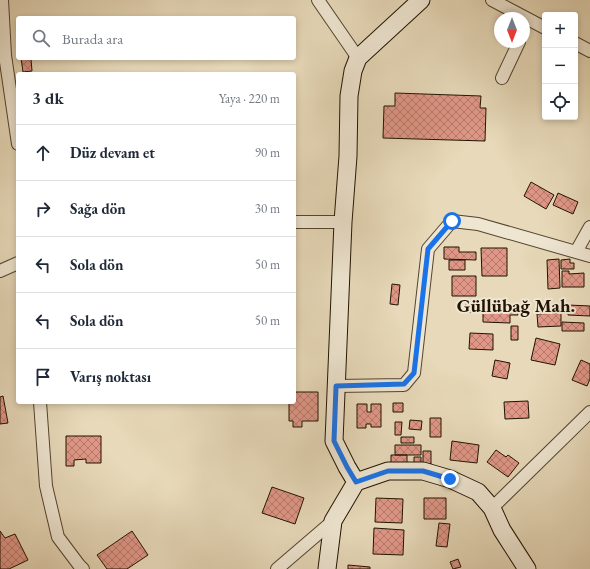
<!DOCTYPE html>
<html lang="tr">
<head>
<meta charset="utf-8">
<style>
  :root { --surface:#fff; --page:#f2f2f3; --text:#1f2937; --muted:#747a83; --line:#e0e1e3 }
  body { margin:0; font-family:"EB Garamond",serif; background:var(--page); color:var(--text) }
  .controls { position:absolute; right:12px; top:12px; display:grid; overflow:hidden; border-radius:4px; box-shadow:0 2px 6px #0003 }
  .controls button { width:36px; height:36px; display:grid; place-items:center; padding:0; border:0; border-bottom:1px solid var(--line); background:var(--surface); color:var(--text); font:20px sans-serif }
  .compass { position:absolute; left:494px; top:12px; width:36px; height:36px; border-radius:50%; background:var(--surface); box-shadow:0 2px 6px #0003; rotate:180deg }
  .stop { position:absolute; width:12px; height:12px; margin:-9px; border:3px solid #1a73e8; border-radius:50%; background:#fff }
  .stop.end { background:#1a73e8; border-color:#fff; box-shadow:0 1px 4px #0008 }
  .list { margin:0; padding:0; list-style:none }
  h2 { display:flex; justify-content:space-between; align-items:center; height:52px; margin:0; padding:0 16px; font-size:17px }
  h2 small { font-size:13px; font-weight:400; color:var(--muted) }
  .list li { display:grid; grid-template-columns:26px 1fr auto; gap:12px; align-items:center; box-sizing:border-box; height:56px; padding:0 16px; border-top:1px solid var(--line) }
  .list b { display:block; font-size:15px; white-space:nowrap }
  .list em { font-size:13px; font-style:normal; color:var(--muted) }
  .icon { flex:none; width:22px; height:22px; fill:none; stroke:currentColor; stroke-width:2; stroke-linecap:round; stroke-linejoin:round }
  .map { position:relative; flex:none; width:590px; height:569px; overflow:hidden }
  .search { position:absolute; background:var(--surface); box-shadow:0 2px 6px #0003; left:16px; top:16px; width:280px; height:44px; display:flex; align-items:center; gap:10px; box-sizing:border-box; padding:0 14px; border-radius:4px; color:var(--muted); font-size:15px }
  .panel { position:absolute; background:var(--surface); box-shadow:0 2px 6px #0003; left:16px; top:72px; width:280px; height:332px; border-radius:4px }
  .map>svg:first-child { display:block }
  .building { fill:url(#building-cross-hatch); stroke:#211301 }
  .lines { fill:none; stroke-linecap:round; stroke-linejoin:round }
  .street-casing { stroke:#52442f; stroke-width:14 }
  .secondary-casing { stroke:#211301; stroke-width:19 }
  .street { stroke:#efe6d2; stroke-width:12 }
  .secondary { stroke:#efe6d2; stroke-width:17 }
  .route { stroke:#1a73e8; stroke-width:5 }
  .labels { text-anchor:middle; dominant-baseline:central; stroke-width:4; stroke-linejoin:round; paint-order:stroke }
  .district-label { font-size:19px; font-weight:bold; fill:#211301; stroke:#efe6d2 }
</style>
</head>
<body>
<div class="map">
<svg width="590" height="569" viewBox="0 0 590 569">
  <defs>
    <pattern id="building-cross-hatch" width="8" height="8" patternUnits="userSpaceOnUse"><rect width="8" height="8" fill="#e09787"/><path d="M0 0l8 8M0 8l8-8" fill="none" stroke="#b57a6c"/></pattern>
  </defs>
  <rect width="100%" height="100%" fill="#e7d9b9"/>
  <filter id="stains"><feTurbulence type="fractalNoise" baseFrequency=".005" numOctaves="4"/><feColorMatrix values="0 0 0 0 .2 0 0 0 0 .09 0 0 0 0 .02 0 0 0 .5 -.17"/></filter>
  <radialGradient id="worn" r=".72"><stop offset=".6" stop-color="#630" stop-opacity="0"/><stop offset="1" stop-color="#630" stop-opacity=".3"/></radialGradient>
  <path class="building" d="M 21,58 L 36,58 L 36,59 L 31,59 L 32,71 L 23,72 Z
    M 395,93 L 481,96 L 480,108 L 486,108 L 485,141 L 383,138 L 384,106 L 395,106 Z
    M 531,182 L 554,195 L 546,209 L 524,196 Z
    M 558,193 L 578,202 L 573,214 L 553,205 Z
    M 444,247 L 459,247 L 459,252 L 476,252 L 476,260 L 444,259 Z
    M 481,248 L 507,248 L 507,276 L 482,276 Z
    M 559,259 L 560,288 L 548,289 L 547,260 Z
    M 570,259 L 570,263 L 574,263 L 574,269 L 561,269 L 561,260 Z
    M 449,260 L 465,260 L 465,270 L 449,270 Z
    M 562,271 L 569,271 L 569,274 L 584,273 L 584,287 L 562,287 Z
    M 452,276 L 476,276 L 476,296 L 452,296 Z
    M 392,284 L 400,285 L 398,305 L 390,304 Z
    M 466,304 L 480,304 L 479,312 L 466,312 Z
    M 483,305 L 518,305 L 518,315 L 510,315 L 510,323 L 483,322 Z
    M 568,305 L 590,306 L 590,316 L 568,315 Z
    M 561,313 L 561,326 L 538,327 L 537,314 Z
    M 562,322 L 584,323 L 584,331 L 562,331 Z
    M 511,326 L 518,326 L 518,340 L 511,340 Z
    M 470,333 L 493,334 L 493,350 L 469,349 Z
    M 536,338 L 560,344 L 555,365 L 531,360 Z
    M 495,360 L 510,363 L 507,379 L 492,376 Z
    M 581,360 L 590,364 L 590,379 L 587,386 L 572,380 Z
    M 294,392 L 318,392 L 318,421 L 302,421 L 302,427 L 293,427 L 293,421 L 289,421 L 289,402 L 294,402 Z
    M 3,396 L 8,423 L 0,424 L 0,397 Z
    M 528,401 L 529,418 L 505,419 L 504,402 Z
    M 393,403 L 403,403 L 403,412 L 393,412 Z
    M 357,404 L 367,404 L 367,412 L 371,412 L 371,404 L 381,404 L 381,427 L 371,427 L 371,424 L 366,424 L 366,428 L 357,428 Z
    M 430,418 L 441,418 L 441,437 L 430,437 Z
    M 410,420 L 422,421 L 421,430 L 409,429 Z
    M 395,422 L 402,422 L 401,435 L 395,435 Z
    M 66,436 L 101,436 L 101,463 L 86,463 L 86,459 L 74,460 L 74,466 L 66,466 Z
    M 401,437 L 414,437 L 414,443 L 401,443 Z
    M 452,441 L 479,445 L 477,463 L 450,460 Z
    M 395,445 L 421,445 L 421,455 L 395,455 Z
    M 496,450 L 506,457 L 508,455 L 519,463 L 508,477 L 487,462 Z
    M 423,451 L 431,451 L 431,464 L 423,464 Z
    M 391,455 L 407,455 L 407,465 L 391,465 Z
    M 414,457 L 421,457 L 421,464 L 414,464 Z
    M 272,487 L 304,498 L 295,524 L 262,513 Z
    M 376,498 L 403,499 L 402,523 L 375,522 Z
    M 424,498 L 446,498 L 446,519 L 424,519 Z
    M 439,523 L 450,524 L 447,547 L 436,546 Z
    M 374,528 L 404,530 L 403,555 L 373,554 Z
    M 0,531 L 5,538 L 15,534 L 28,560 L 9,569 L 0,569 Z
    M 132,531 L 148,555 L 127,569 L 107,569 L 97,555 Z
    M 458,559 L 461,567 L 453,569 L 450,562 Z
    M 348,565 L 370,567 L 370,569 L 348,569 Z"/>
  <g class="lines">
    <defs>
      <path id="street" d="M 2,0 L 5,55 L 18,144
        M 318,0 L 358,58
        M 492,0 L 545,28
        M 575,43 L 590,51
        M 502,78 L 519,42
        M 294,222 L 343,222
        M 576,252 L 590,227
        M 0,271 L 18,263
        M 336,386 L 404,385 L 414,373 L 428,249 L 452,221 L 478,224 L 590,256
        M 40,402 L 46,486 L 58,537 L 79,565 L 83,569
        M 492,508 L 590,412
        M 277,569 L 333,521"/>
      <path id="secondary" d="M 356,482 L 347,467 L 334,441 L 343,222 L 348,156 L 349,96 L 353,71 L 358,58 L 421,0
        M 327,569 L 333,521 L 356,482 L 388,471 L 423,471 L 450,479 L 478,492 L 492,508 L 502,530 L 527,569"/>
    </defs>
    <use href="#street" class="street-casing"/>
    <use href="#secondary" class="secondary-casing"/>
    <use href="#street" class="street"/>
    <use href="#secondary" class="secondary"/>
  </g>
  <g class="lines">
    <path class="route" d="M 450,479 L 423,471 L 388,471 L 356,482 L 347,467 L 334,441 L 336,386 L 404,384 L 414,373 L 428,249 L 452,221"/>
  </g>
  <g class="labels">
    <g class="district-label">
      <text x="516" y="305">Güllübağ Mah.</text>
    </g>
  </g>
  <rect width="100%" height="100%" filter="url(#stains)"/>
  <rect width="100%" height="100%" fill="url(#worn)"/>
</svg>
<div class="controls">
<button>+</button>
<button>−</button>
<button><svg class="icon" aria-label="locate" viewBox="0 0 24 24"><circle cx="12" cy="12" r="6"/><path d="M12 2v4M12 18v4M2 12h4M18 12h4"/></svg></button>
</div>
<svg class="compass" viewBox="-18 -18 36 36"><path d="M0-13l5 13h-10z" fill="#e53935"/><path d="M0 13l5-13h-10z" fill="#747a83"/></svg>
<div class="stop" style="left:452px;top:221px"></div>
<div class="stop end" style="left:450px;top:479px"></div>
<div class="search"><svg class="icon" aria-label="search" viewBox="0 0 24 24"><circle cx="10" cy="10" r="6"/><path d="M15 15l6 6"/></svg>Burada ara</div>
<section class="panel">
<h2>3 dk<small>Yaya · 220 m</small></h2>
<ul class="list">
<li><svg class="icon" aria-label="ahead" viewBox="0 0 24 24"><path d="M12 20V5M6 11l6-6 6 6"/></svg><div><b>Düz devam et</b></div><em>90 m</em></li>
<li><svg class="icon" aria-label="right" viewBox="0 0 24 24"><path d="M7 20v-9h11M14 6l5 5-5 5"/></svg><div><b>Sağa dön</b></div><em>30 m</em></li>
<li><svg class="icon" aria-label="left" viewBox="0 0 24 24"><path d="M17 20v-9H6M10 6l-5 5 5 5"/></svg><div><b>Sola dön</b></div><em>50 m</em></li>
<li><svg class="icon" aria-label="left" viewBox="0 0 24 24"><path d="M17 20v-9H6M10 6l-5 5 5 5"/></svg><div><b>Sola dön</b></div><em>50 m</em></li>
<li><svg class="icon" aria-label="arrive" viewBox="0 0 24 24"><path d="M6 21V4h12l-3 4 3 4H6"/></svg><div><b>Varış noktası</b></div></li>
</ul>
</section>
</div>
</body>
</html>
